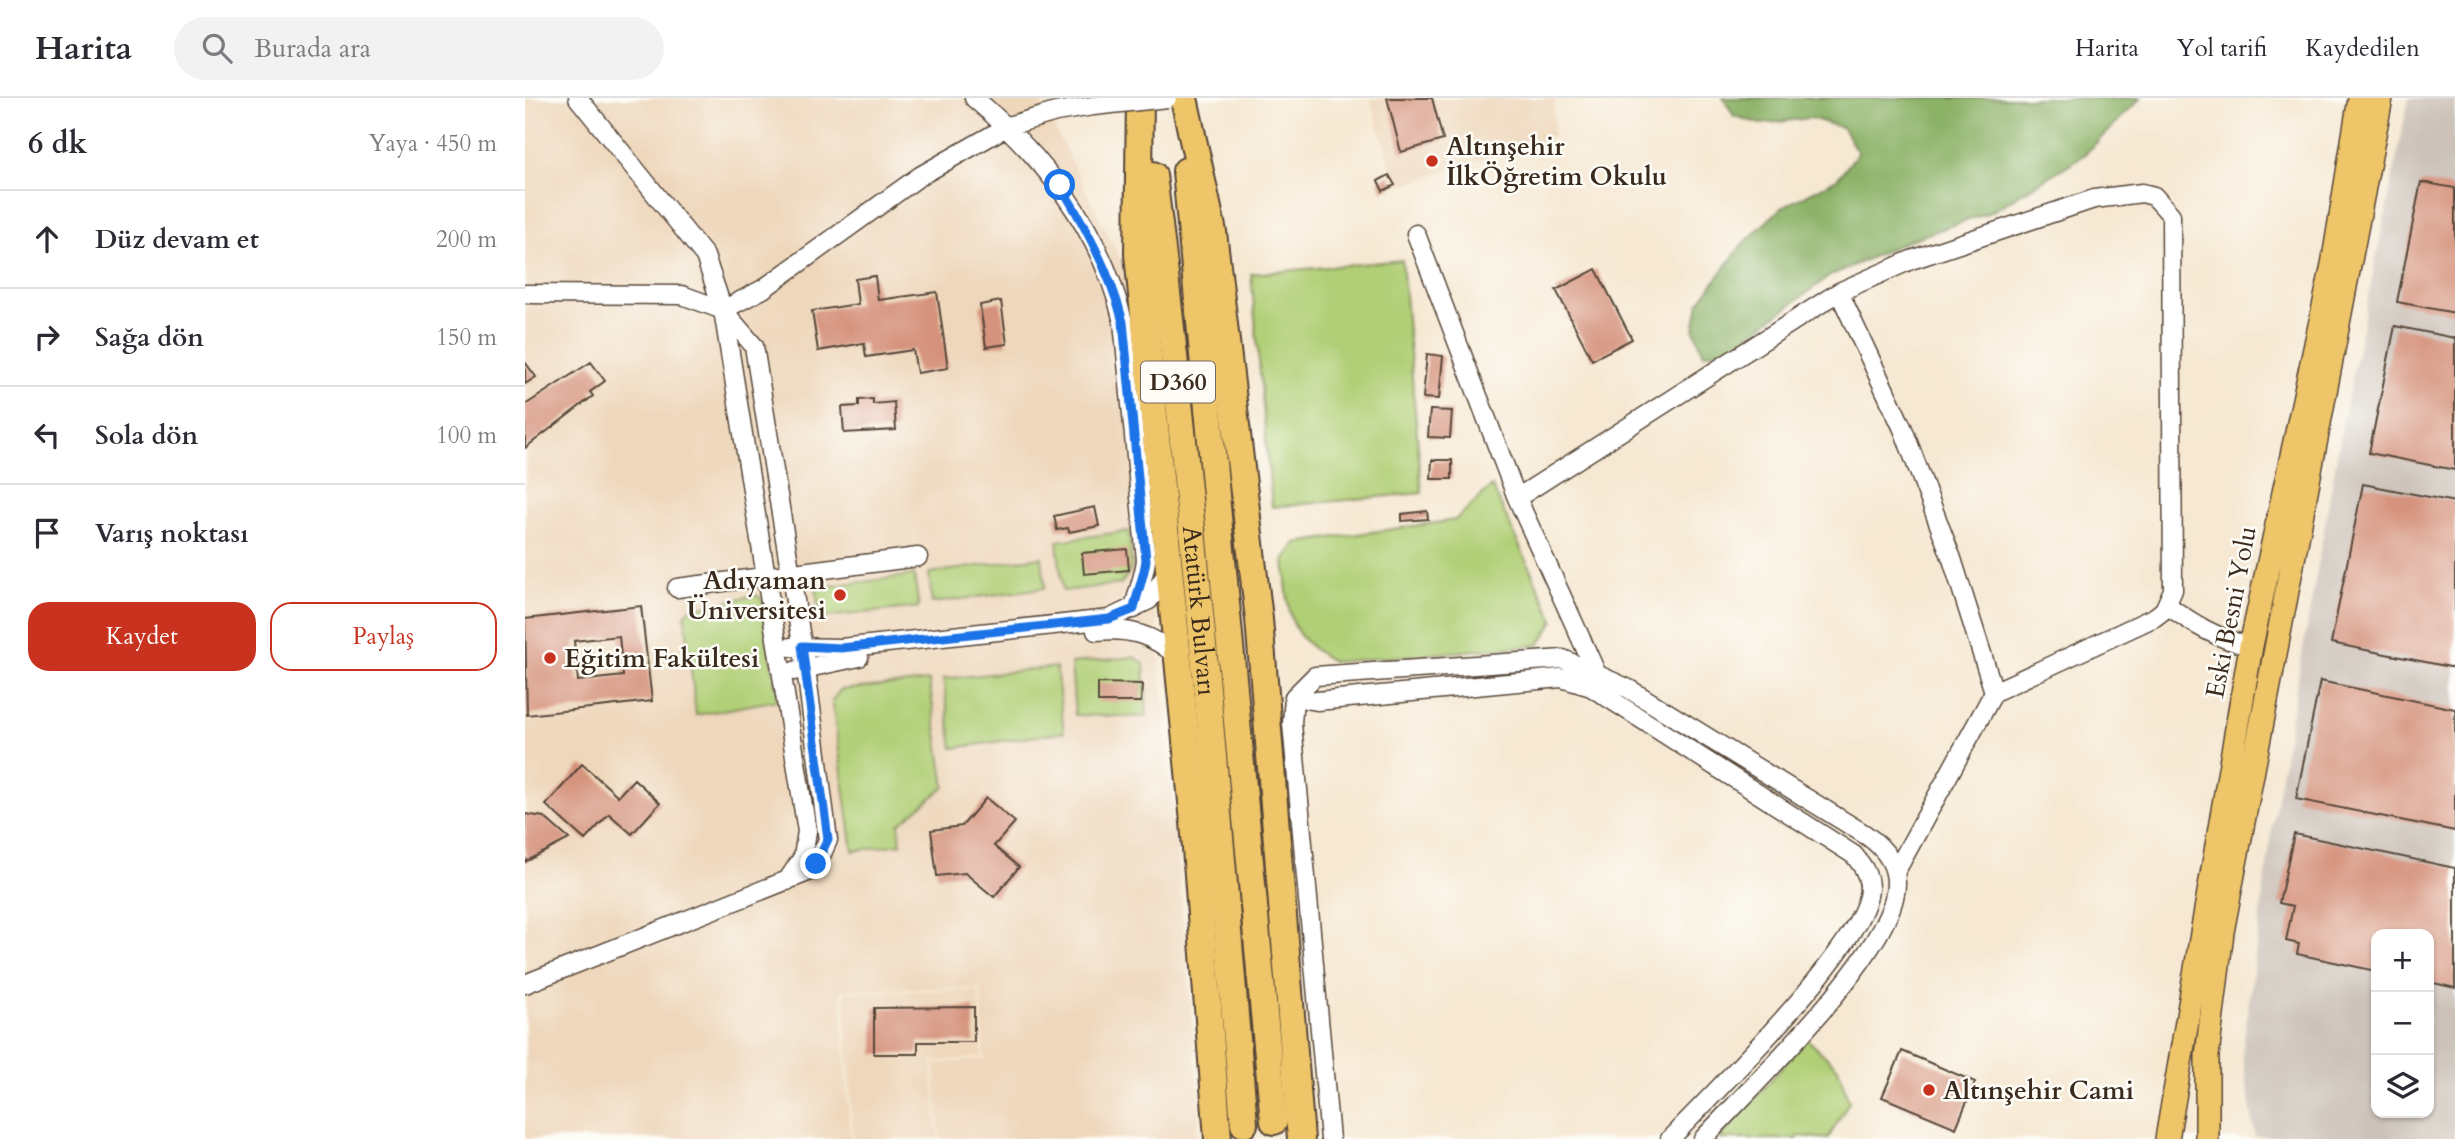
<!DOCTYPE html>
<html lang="tr">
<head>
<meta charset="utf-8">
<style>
  :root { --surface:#fff; --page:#f2f2f3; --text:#2b2b33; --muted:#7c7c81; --line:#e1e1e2; --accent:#c8321e }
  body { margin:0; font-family:Cardo,serif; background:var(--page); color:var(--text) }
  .controls { position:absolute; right:21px; bottom:21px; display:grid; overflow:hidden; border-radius:14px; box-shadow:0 2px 5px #0004 }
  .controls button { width:63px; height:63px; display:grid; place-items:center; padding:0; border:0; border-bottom:2px solid var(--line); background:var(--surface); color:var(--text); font:35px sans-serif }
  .stop { position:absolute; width:21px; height:21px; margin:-16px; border:5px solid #1a73e8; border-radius:50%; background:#fff }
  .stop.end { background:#1a73e8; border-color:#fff; box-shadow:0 2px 7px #0008 }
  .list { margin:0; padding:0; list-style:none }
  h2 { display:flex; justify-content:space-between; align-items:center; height:91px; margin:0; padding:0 28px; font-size:30px }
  h2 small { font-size:23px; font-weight:400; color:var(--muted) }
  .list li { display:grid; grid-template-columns:46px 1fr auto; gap:21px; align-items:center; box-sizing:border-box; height:98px; padding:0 28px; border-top:2px solid var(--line) }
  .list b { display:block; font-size:26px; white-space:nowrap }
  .list em { font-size:23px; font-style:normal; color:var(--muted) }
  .actions { display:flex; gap:14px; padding:21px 28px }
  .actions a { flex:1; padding:16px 0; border:2px solid var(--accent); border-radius:21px; text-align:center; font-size:24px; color:var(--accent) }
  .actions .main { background:var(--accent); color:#fff }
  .icon { flex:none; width:38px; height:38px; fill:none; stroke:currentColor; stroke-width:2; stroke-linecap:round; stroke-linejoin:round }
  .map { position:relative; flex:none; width:1930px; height:1041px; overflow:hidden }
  header { display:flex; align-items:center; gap:42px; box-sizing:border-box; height:98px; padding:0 35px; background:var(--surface); border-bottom:2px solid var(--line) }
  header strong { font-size:33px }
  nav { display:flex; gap:38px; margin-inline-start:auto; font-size:24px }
  .search { width:490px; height:63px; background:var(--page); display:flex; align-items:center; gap:18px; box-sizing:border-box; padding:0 24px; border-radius:38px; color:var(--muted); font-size:26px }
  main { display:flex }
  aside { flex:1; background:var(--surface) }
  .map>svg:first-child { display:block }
  .built { fill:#eed7bb }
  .industrial { fill:#ccc2b9; fill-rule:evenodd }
  .green { fill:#b0cf76; stroke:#767c4a; stroke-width:2 }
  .forest { fill:#8cb267; stroke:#646e42; stroke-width:2 }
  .building { fill:#d5927b; fill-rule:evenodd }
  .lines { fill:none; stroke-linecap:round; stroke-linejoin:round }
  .minor-casing { stroke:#574639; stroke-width:21 }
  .major-casing { stroke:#574639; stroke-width:26 }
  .highway-casing { stroke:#574639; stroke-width:30 }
  .minor { stroke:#fff; stroke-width:18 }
  .major { stroke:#eec569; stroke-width:23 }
  .highway { stroke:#eec569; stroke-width:26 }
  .minor-bridge-casing { stroke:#574639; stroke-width:21; stroke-linecap:butt }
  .minor-bridge { stroke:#fff; stroke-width:18 }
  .route { stroke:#1a73e8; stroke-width:9 }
  .poi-dot { fill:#c8321e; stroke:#fdfcf7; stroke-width:2.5 }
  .labels { text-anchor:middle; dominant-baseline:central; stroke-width:5; stroke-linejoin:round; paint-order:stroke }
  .shield { fill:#fdfcf7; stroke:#75695f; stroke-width:2 }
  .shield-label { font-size:24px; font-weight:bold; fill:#3b2a1e }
  .poi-label { font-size:26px; font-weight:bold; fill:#3b2a1e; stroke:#fdfcf7; text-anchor:start }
  .street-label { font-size:26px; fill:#3b2a1e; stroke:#fdfcf7 }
</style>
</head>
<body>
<header>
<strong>Harita</strong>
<div class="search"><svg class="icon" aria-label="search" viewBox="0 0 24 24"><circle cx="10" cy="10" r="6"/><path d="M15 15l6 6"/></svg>Burada ara</div>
<nav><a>Harita</a><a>Yol tarifi</a><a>Kaydedilen</a></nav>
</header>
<main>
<aside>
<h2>6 dk<small>Yaya · 450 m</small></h2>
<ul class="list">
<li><svg class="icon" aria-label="ahead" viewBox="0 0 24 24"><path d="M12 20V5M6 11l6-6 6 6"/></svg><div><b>Düz devam et</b></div><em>200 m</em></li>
<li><svg class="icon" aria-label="right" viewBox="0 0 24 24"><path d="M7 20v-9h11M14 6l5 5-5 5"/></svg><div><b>Sağa dön</b></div><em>150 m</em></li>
<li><svg class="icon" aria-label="left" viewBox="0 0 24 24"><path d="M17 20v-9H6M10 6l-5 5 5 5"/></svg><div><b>Sola dön</b></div><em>100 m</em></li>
<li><svg class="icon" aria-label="arrive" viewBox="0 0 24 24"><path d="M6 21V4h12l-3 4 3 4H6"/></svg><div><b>Varış noktası</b></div></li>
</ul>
<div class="actions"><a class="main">Kaydet</a><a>Paylaş</a></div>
</aside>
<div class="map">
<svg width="1930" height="1041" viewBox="0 0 1930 1041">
  <rect width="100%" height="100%" fill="#fdfcf7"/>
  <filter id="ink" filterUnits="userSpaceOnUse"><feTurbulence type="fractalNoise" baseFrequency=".0143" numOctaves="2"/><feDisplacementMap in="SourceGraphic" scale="14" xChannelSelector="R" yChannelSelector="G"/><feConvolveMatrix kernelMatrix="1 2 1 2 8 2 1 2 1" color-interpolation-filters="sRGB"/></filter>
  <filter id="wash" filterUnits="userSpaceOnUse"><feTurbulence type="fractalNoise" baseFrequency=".00686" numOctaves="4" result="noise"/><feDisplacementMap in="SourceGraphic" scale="28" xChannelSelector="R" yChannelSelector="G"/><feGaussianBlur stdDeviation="1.57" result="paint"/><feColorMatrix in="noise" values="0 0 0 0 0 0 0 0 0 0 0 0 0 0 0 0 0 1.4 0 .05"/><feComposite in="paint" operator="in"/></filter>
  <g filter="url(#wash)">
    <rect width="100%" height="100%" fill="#f6e8d2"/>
    <path class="built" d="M 0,0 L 508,0 L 519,9 L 600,170 L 675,1014 L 670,1041 L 415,1041 L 409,966 L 459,961 L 456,890 L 316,892 L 325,1041 L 0,1041 Z
      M 845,0 L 1030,0 L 1028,38 L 872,89 Z
      M 454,892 L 457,959 L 407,964 L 413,1041 L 328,1041 L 319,894 Z"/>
    <path class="industrial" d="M 1884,0 L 1930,0 L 1930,1041 L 1785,1041 L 1730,1038 L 1717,956 L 1748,722 L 1818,323 ZM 1851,836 L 1904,836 L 1904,1015 L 1851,1015 Z"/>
    <path class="green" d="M 877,162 L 897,395 L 747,409 L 726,176 Z
      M 967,388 L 1029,523 L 1014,547 L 809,564 C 758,536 765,514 759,462 L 771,445 L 930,422 Z
      M 604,433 L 607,470 L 596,486 L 538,493 L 532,443 Z
      M 517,459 L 520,490 L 407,505 L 404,475 Z
      M 389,477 L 394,509 L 301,519 L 294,513 L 291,490 Z
      M 231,497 L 237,501 L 253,602 L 171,617 L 160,517 L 165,511 Z
      M 609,559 L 619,565 L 622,619 L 550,617 L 546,565 Z
      M 531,569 L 539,634 L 428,650 L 418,581 Z
      M 404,583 L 420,689 L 374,726 L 376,746 L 328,753 L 307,603 L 315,592 Z
      M 1282,941 L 1313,970 L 1324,1004 L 1303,1041 L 1274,1038 L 1272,1041 L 1194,1041 Z"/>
    <path class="forest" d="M 1198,0 L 1616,0 L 1559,57 L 1466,114 L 1382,143 L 1305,178 L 1209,248 L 1179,256 L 1169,232 L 1174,205 L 1216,148 L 1256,110 L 1312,81 L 1333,55 L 1318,30 L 1286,20 L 1236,26 L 1209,18 Z"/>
    <g id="blocks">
      <path class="building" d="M 862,0 L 907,0 L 918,42 L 876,54 Z
        M 864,77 L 870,87 L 858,93 L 853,83 Z
        M 1896,84 L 1930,90 L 1930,215 L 1872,204 Z
        M 1071,171 L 1107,241 L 1067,262 L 1031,192 Z
        M 350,178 L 353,202 L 412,194 L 423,270 L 392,275 L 388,252 L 341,259 L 339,245 L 293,253 L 287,213 L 333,206 L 330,181 Z
        M 476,203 L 482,246 L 461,249 L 455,207 Z
        M 1870,228 L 1930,240 L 1930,372 L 1844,355 Z
        M 902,256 L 918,258 L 914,301 L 898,300 Z
        M 0,264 L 11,279 L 0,286 Z
        M 66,264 L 80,283 L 65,294 L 68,298 L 0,350 L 0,307 Z
        M 348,301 L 348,306 L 369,304 L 371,332 L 319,335 L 317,309 L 334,308 L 334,302 Z
        M 905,312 L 927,313 L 925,340 L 903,339 Z
        M 907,362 L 927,362 L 927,381 L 906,381 Z
        M 1838,386 L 1930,404 L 1930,570 L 1806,545 Z
        M 570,409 L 574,428 L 544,434 L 543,430 L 532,432 L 529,418 Z
        M 902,413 L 903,421 L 877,423 L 877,416 Z
        M 602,451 L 604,472 L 559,476 L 557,455 Z
        M 116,508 L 127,603 L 2,617 L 0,521 ZM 94,538 L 98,578 L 53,583 L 49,543 Z
        M 1795,583 L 1930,611 L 1930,733 L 1771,701 Z
        M 573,585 L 617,586 L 616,604 L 573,604 Z
        M 57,666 L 93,698 L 109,681 L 135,705 L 107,736 L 84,716 L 60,742 L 21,707 Z
        M 461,700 L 490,724 L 469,748 L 494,769 L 469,799 L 440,775 L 412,778 L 406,732 L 437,728 Z
        M 0,716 L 19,719 L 44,741 L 0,764 Z
        M 1769,736 L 1930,770 L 1930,890 L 1904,884 L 1904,836 L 1851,836 L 1851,873 L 1772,856 L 1774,846 L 1761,843 L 1768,808 L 1754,805 Z
        M 449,909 L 449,944 L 393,944 L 393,956 L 349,956 L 349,910 Z
        M 1377,953 L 1450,984 L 1431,1030 L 1357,999 Z"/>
    </g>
  </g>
  <g filter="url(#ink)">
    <use href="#blocks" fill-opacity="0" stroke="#574639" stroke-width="2"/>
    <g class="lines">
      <defs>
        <path id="minor" d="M 53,0 L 180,158 L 198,212 L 282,733 L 278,759 L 262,783
          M 449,0 C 519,59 577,133 598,224 L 621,462 C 619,480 612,494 609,511
          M 891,136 L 992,400 L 1072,576 L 1071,579
          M 1314,194 L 1378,331 L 1427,461 L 1469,594 L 1370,775
          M 0,196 L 157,197 L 198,212 L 229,248 L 281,571 L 303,742 L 294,762 L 283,774 L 0,886
          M 198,212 L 238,191 L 395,78 L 483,28 L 531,14 L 568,8
          M 992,400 L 1314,194 L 1386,162 L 1569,101 L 1617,95 L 1629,98 L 1646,117 L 1648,492 L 1639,512 L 1630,519 L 1469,594
          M 152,490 L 393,459
          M 1642,507 C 1668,526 1694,542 1726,548
          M 571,533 C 605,530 627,536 653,559
          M 265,549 L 316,550 L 584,521 L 624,502 L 645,471
          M 269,573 L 334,559
          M 769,599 L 792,603 L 1036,580 L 1066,589 L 1329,757 C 1337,767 1344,776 1344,790 C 1344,844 1186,997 1145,1041
          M 805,1041 L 767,626 L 769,599 L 790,578 L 1038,561 L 1104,591 L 1341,737 C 1361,751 1375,769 1370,795 C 1360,860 1226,989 1178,1041"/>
        <path id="major" d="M 1642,1041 L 1726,548 L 1808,167 L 1835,0
          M 1682,1041 L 1682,958 L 1697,834 L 1856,0"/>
        <g id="highway">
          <path d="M 615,0 L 613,156 L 669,724 L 693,1041"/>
          <path d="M 659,0 L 688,134 L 734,521 L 776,1041"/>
          <path d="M 661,73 L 749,1023"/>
          <path id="s1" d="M 628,77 C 667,392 693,709 719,1026"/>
        </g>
      </defs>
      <use href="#minor" class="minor-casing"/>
      <use href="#major" class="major-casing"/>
      <use href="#highway" class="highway-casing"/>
      <use href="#minor" class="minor"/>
      <use href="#major" class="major"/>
      <use href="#highway" class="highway"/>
      <defs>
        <path id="minor-bridge" d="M 568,8 L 642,0"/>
      </defs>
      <use href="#minor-bridge" class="minor-bridge-casing"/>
      <use href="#minor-bridge" class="minor-bridge"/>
    </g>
  </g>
  <g class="lines" filter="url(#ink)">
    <path class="route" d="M 291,766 L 303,741 L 277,548 L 316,550 L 584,521 L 609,511 C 612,494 619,479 621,462 L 598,224 C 586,176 561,129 535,87"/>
  </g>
  <g class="poi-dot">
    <circle cx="907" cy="63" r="7"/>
    <circle cx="315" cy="497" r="7"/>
    <circle cx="25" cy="560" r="7"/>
    <circle cx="1404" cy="992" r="7"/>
  </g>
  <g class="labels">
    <rect class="shield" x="616" y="263.5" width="74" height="41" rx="5"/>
    <g class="shield-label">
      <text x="653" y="284">D360</text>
    </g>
    <g class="poi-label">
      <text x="921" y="48">Altınşehir<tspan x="921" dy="30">İlkÖğretim Okulu</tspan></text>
      <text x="301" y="482" text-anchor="end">Adıyaman<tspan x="301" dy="30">Üniversitesi</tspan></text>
      <text x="39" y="560">Eğitim Fakültesi</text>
      <text x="1418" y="992">Altınşehir Cami</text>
    </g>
    <g class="street-label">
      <text stroke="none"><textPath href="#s1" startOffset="438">Atatürk Bulvarı</textPath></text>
      <text transform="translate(1706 514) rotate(-79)">Eski Besni Yolu</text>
    </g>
  </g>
</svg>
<div class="controls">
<button>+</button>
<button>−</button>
<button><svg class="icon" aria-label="layers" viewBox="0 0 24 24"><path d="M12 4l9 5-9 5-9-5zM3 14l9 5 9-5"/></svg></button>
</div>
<div class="stop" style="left:535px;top:87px"></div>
<div class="stop end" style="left:291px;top:766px"></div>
</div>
</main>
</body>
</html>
